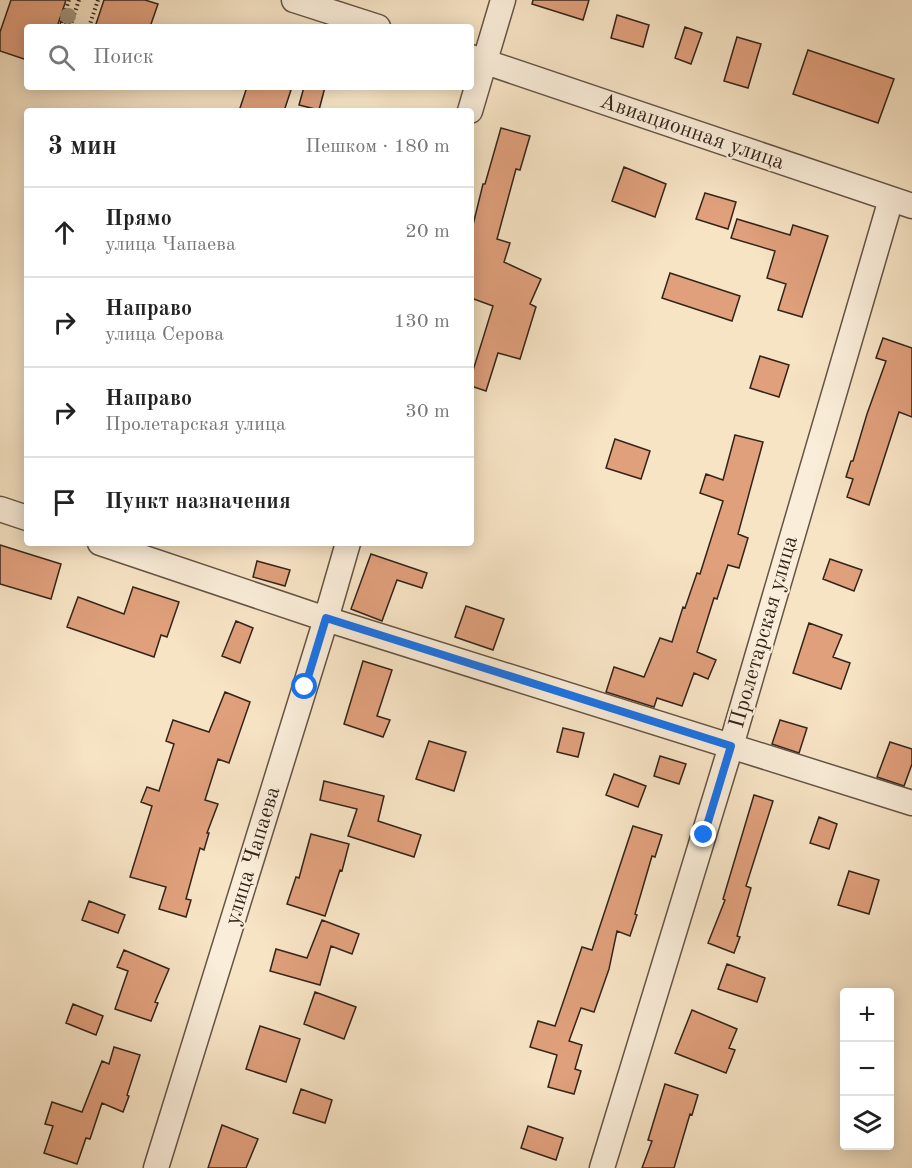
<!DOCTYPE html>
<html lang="ru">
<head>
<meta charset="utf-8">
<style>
  :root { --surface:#fff; --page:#f2f2f2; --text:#222; --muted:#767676; --line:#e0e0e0 }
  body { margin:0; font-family:"Old Standard TT",serif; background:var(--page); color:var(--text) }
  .controls { position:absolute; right:18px; bottom:18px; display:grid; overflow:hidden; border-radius:6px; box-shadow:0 3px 15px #0003 }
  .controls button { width:54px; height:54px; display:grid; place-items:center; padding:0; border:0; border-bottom:2px solid var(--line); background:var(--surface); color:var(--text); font:30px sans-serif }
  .stop { position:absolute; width:18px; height:18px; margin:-14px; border:4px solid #1a73e8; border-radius:50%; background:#fff }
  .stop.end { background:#1a73e8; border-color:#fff; box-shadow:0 2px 6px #0008 }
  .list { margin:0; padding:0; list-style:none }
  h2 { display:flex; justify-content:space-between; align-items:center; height:78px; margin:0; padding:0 24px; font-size:26px }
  h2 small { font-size:20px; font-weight:400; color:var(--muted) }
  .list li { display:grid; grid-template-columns:39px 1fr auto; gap:18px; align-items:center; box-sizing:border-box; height:90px; padding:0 24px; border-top:2px solid var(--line) }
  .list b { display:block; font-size:22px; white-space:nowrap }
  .list p { margin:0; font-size:20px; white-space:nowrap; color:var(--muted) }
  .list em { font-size:20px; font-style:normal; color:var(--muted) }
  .icon { flex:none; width:33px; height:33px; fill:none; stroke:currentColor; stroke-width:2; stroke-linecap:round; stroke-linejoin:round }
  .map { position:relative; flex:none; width:912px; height:1168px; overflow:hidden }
  .search { position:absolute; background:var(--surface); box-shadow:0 3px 15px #0003; left:24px; top:24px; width:450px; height:66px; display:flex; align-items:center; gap:15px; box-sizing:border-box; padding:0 21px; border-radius:6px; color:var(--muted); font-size:22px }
  .panel { position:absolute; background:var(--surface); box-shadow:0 3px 15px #0003; left:24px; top:108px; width:450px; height:438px; border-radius:6px }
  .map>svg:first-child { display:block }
  .building { fill:#e0a07c; stroke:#33241a; stroke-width:1.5 }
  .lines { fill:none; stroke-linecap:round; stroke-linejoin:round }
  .minor-casing { stroke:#645445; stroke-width:27 }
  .path { stroke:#33241a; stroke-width:4; stroke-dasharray:1.5 3; stroke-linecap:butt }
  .minor { stroke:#faedd9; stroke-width:24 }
  .tree { fill:#a3947b }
  .route { stroke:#1a73e8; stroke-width:8 }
  .labels { text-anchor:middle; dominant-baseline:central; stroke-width:4.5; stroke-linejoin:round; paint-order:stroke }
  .street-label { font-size:22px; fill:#33241a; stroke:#faedd9 }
</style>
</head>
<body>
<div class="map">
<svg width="912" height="1168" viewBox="0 0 912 1168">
  <rect width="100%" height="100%" fill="#f7e4c5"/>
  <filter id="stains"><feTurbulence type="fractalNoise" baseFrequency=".00333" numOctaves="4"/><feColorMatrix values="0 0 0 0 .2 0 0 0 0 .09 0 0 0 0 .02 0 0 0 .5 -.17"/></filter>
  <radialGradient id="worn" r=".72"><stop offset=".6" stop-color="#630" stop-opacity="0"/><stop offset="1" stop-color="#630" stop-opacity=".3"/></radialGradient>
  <path class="building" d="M 11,0 L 66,0 L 57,27 L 27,27 L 27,60 L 0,51 L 0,32 Z
    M 104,0 L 145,0 L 158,4 L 150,27 L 95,27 Z
    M 533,0 L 589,0 L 583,20 L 532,4 Z
    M 617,15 L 649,25 L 643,47 L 611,38 Z
    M 685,27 L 702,33 L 691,64 L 675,58 Z
    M 737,37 L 761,44 L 748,88 L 724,81 Z
    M 808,50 L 894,79 L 878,123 L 793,94 Z
    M 247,87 L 282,87 L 291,90 L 284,111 L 239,111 Z
    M 304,87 L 325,87 L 319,110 L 299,105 Z
    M 501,128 L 530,136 L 520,170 L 516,169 L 497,239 L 510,243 L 504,262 L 541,279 L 530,304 L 536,307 L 520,359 L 498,353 L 486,391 L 471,386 L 471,377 L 493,306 L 471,298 L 471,233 L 483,184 L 485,184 Z
    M 624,167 L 666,184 L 655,217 L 612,201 Z
    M 705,193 L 736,202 L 728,229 L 696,219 Z
    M 737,219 L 790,235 L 793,225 L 828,236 L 802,317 L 778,310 L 786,284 L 767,278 L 775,251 L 731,238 Z
    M 670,273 L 740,296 L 732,321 L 662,298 Z
    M 883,338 L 912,348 L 912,417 L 899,412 L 869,505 L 847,497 L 853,479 L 846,477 L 851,461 L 853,461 L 867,414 L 886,361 L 876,358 Z
    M 760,356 L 789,365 L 779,397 L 750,388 Z
    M 735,435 L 763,442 L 738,534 L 748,538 L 739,568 L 728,565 L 717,599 L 714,598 L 697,652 L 716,660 L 708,679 L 694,673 L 682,706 L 657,698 L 654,707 L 606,692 L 614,667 L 644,677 L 660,638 L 672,642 L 683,607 L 685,608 L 697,573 L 700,574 L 723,501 L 700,493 L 706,474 L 723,480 Z
    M 615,439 L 650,451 L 641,479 L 606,468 Z
    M 0,545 L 61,564 L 51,599 L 0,584 Z
    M 371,554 L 427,573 L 422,588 L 397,580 L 382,621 L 351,609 Z
    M 830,559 L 862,570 L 854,591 L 823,579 Z
    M 257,561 L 290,570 L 285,586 L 253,577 Z
    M 133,587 L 179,602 L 167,637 L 161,635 L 154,657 L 67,627 L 78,597 L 124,614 Z
    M 466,606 L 504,619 L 493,650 L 455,637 Z
    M 236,621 L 253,628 L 240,663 L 222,656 Z
    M 809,623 L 842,635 L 833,657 L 850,663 L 841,689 L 793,673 Z
    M 363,661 L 392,670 L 377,716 L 390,720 L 383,737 L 344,724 Z
    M 225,692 L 250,702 L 229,763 L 218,759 L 205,800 L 218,804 L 207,833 L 209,833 L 204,850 L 200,848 L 186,899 L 191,900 L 186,917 L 159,909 L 166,887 L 130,877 L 152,806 L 141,802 L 147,787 L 159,791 L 174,744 L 166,741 L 173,720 L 209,732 Z
    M 780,720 L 807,728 L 799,753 L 772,744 Z
    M 563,728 L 584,733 L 578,757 L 557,752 Z
    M 429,741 L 466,752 L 454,791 L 416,779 Z
    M 890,742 L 912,749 L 912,764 L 904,786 L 877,777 Z
    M 660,756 L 686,764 L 679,784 L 654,776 Z
    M 614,774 L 646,786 L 638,807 L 606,795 Z
    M 324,781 L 384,796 L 378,821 L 421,835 L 414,857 L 348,836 L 357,809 L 320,800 Z
    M 754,795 L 773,801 L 746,886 L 751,888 L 737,936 L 740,937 L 734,953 L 708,943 L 725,900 L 723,899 Z
    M 819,817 L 837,824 L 829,849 L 810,843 Z
    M 633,826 L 662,835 L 655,857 L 652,856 L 635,914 L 637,915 L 630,936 L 617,931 L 609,969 L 594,1012 L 581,1008 L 569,1041 L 582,1045 L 575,1069 L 581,1071 L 574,1094 L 548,1087 L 557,1055 L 530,1047 L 538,1021 L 555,1026 L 582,947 L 592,950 Z
    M 311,834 L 349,844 L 342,871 L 340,870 L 325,916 L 287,904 L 296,877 L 299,878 Z
    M 849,871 L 879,880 L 869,914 L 838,905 Z
    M 89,901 L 125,915 L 118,933 L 82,920 Z
    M 322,920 L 359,934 L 352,954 L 331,946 L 320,985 L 270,971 L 276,949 L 307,958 Z
    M 124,950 L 169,969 L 155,1002 L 158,1003 L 151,1021 L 115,1009 L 128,971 L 117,967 Z
    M 727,964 L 765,978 L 757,1002 L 718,989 Z
    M 315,992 L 356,1007 L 344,1039 L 304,1024 Z
    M 73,1004 L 103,1016 L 96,1035 L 66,1023 Z
    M 692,1010 L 737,1029 L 729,1048 L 735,1050 L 726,1073 L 675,1053 Z
    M 260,1026 L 300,1039 L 286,1082 L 246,1069 Z
    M 114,1047 L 140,1055 L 127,1095 L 129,1096 L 123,1112 L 102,1103 L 90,1139 L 86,1138 L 77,1164 L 44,1153 L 53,1126 L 45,1124 L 52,1102 L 82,1112 L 102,1061 L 109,1064 Z
    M 665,1084 L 698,1095 L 692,1115 L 690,1114 L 674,1168 L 642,1168 L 652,1141 L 648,1140 Z
    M 301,1089 L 332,1100 L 325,1123 L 293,1113 Z
    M 222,1125 L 258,1139 L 246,1168 L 208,1168 Z
    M 528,1126 L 563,1138 L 556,1160 L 521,1148 Z"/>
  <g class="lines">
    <defs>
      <path id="minor" d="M 294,0 L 378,27
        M 471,57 L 912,206
        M 470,111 L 503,0
        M 0,509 L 27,518
        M 100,543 L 326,619 L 912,803
        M 156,1168 L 326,619 L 348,543
        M 602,1168 L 731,746 L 891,199"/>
    </defs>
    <use href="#minor" class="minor-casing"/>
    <path class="path" d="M 60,22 L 77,27
      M 60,27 L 69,0
      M 70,27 L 79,0
      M 89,27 L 98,0"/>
    <use href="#minor" class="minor"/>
  </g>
  <circle class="tree" cx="68" cy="16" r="8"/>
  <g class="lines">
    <path class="route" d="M 305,687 L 326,618 L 731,746 L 704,835"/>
  </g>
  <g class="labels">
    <g class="street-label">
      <text transform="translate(692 132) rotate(19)">Авиационная улица</text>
      <text transform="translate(764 632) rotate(-74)">Пролетарская улица</text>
      <text transform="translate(253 856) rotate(-73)">улица Чапаева</text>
    </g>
  </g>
  <rect width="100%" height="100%" filter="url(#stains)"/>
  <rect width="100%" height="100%" fill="url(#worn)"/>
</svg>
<div class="controls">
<button>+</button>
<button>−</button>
<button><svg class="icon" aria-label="layers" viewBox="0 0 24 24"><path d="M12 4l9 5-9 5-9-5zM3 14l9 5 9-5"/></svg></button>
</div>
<div class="stop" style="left:305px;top:687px"></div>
<div class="stop end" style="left:704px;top:835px"></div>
<div class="search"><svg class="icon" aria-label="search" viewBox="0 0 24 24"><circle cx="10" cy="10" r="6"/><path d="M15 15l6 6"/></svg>Поиск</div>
<section class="panel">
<h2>3 мин<small>Пешком · 180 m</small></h2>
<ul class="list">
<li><svg class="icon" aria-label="ahead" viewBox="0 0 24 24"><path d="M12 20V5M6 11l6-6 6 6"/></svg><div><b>Прямо</b><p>улица Чапаева</p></div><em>20 m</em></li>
<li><svg class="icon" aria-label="right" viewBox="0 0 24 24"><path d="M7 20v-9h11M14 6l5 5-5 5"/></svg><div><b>Направо</b><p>улица Серова</p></div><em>130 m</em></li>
<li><svg class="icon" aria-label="right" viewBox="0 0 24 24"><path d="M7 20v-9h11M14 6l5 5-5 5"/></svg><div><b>Направо</b><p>Пролетарская улица</p></div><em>30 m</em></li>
<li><svg class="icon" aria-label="arrive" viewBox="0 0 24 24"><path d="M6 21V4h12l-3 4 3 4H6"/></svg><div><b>Пункт назначения</b></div></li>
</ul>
</section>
</div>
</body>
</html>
